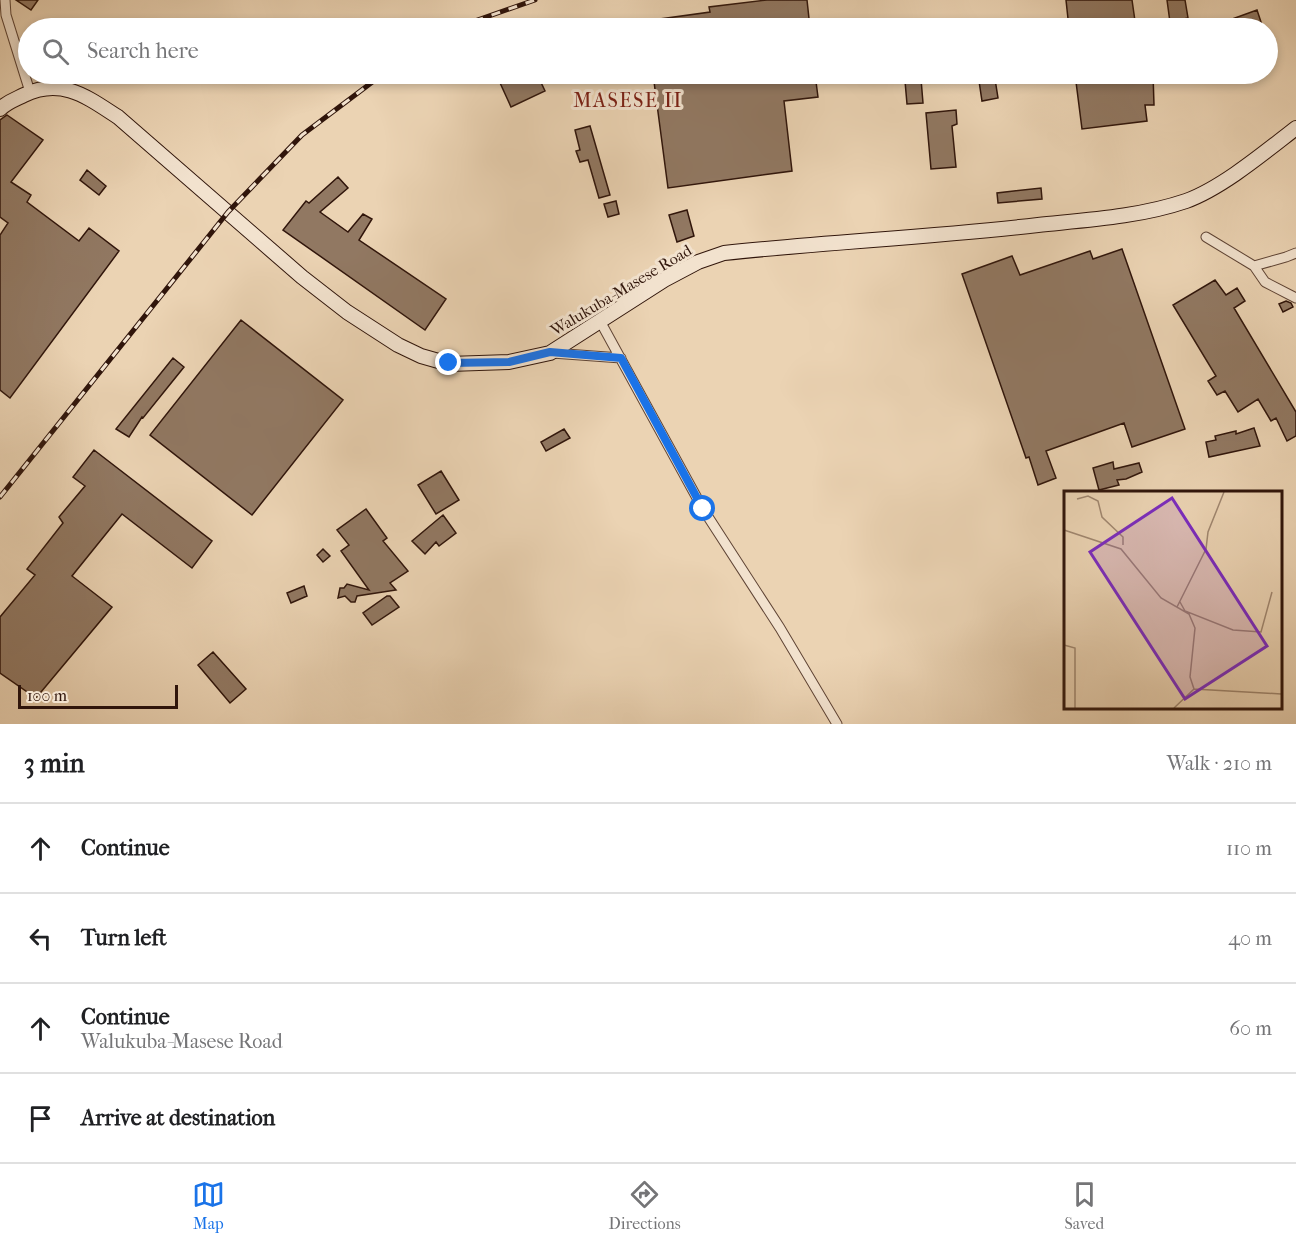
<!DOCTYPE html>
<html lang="en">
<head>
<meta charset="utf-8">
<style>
  :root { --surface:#fff; --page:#f2f2f2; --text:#202124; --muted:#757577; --line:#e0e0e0; --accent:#1a73e8 }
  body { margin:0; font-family:"IM FELL French Canon",serif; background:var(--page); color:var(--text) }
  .scale { position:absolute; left:18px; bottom:15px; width:160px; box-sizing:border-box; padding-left:6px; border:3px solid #30150b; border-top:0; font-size:16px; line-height:21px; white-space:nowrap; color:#30150b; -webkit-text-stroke:4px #f2e2ce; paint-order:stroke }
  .stop { position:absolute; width:18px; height:18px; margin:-14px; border:4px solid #1a73e8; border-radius:50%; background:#fff }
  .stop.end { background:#1a73e8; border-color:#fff; box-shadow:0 2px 6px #0008 }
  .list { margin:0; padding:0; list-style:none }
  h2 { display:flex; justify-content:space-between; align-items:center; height:78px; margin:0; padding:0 24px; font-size:26px }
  h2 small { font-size:20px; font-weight:400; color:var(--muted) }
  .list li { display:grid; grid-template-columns:39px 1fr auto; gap:18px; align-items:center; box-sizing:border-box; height:90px; padding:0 24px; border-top:2px solid var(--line) }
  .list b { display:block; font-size:22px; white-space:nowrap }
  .list p { margin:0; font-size:20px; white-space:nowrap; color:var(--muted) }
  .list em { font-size:20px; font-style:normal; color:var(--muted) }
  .icon { flex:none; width:33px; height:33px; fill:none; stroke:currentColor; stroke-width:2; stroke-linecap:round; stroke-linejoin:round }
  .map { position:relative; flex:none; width:1296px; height:724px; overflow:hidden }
  .search { position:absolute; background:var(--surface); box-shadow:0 3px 9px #0003; left:18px; right:18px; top:18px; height:66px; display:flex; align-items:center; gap:15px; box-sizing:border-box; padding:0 21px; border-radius:33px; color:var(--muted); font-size:22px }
  .sheet { height:438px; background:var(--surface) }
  nav { display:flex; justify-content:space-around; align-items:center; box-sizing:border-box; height:84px; border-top:2px solid var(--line); background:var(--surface); font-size:16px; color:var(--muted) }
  nav a { display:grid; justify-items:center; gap:3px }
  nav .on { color:var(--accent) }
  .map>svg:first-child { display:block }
  .building { fill:#917862; stroke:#30150b; stroke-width:1.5 }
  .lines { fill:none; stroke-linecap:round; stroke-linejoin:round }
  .street-casing { stroke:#5f4435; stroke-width:11 }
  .secondary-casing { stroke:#30150b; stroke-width:16 }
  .street { stroke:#f2e2ce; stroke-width:9 }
  .secondary { stroke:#f2e2ce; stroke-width:14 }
  .rail-casing { stroke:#30150b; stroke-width:5 }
  .rail { stroke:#f2e2ce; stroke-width:3; stroke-dasharray:9; stroke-linecap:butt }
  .route { stroke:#1a73e8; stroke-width:8 }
  .labels { text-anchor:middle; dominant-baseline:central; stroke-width:6; stroke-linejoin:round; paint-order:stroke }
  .street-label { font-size:16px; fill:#30150b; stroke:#f2e2ce }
  .quarter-label { font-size:20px; letter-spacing:1.5px; fill:#7a1f14; stroke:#f2e2ce }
  .inset-road { fill:none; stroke:#a08770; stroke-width:1.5 }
  .view { fill:#7b2cbf; fill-opacity:0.15; stroke:#7b2cbf; stroke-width:3 }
  .inset-edge { fill:none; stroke:#30150b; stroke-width:3 }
</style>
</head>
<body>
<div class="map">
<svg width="1296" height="724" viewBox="0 0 1296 724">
  <rect width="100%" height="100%" fill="#ebd3b3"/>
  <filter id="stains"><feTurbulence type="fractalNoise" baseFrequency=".00333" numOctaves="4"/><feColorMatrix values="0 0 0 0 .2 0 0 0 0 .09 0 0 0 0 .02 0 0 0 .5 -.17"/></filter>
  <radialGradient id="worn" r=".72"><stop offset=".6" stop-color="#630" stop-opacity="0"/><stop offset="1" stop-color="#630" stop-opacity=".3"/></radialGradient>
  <path class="building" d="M 16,0 L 38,0 L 31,10 Z
    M 767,0 L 807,0 L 810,28 L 631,28 L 631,23 L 710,12 L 709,7 Z
    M 1066,0 L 1132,0 L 1136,28 L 1069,28 Z
    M 1167,0 L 1185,0 L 1188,18 L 1170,22 Z
    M 1257,10 L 1263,28 L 1210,28 L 1210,27 Z
    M 496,74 L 537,74 L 545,91 L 511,107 Z
    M 653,74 L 815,74 L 818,97 L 784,101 L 792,171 L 668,188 Z
    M 1075,74 L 1153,74 L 1154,105 L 1145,105 L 1147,121 L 1082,129 Z
    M 921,79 L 923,103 L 907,104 L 905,81 Z
    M 995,79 L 998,98 L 982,101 L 979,81 Z
    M 956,110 L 957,124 L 952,126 L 956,167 L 931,169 L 926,113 Z
    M 7,115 L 43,140 L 11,182 L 31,195 L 27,202 L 79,241 L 89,228 L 119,251 L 10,398 L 0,390 L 0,235 L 8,223 L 0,217 L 0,120 Z
    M 590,126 L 610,195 L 599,198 L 588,160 L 580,162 L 576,151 L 580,150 L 575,130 Z
    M 87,170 L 106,186 L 99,195 L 80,180 Z
    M 338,177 L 348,188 L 320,212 L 348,232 L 363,214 L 372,219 L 359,240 L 446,299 L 425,330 L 283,230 L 306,201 L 309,203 Z
    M 1041,188 L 1042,199 L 998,203 L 997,193 Z
    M 616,201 L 619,214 L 608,217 L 604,204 Z
    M 687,210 L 694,236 L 677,242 L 669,215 Z
    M 1122,249 L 1185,429 L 1132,447 L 1124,423 L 1046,451 L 1056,478 L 1038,485 L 1029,457 L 1026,458 L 962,274 L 1012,256 L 1020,275 L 1090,251 L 1093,259 Z
    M 1215,280 L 1226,295 L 1237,288 L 1245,301 L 1234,308 L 1296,412 L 1296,436 L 1287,441 L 1276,418 L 1271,421 L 1258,399 L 1238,412 L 1225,391 L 1217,395 L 1208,381 L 1216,376 L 1173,305 Z
    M 1286,301 L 1291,303 L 1293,307 L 1283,312 L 1279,304 Z
    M 241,320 L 343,400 L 252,515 L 150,435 Z
    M 173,358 L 184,367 L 143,418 L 142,417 L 129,437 L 116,429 Z
    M 1254,428 L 1260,446 L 1209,457 L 1206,442 L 1216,440 L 1215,436 L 1236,431 L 1236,434 Z
    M 564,429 L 570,438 L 546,451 L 541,442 Z
    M 94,450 L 212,541 L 192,568 L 122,514 L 72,576 L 112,607 L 36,698 L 0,673 L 0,617 L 35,575 L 27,569 L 63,523 L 59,517 L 85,486 L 73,477 Z
    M 1113,462 L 1114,469 L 1139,463 L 1142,472 L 1126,479 L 1117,480 L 1119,485 L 1099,490 L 1093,468 Z
    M 441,471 L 459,500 L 436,514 L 418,485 Z
    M 366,509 L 387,538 L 383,541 L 408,571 L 390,583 L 396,590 L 357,596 L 355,602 L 351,602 L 345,596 L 338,598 L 340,588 L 344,588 L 347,584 L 369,590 L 341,551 L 349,545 L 337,530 Z
    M 443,515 L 456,533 L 439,546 L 436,542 L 425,554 L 412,541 Z
    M 323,549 L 330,556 L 323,562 L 317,555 Z
    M 304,586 L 307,596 L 291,603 L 287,593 Z
    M 387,596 L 390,596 L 399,607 L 372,625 L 363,613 Z
    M 213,652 L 246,689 L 230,703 L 198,665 Z"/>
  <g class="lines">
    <defs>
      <path id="street" d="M 5,0 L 6,15 L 30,92
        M 1206,237 L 1254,266 L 1286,257 L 1296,253
        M 1254,266 L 1265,282 L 1296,298
        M 600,321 L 703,509 L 780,628 L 837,724
        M 552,353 L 621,358"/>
      <path id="secondary" d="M 0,109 C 7,102 16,99 24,95 C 62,77 87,97 118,117 L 302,277 L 347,312 L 398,345 L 421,356 L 449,364 L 509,362 L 550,353 L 664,280 L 698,262 L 724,253 C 828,242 933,237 1038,225 C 1086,220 1139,217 1186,201 C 1222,188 1265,152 1296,128"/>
    </defs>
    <use href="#street" class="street-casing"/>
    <use href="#secondary" class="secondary-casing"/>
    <use href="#street" class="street"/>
    <use href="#secondary" class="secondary"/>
    <defs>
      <path id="rail" d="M 458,28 L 466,24 L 535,0
        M 0,497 L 228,212 L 302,135 L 383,74"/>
    </defs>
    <use href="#rail" class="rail-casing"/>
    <use href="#rail" class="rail"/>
  </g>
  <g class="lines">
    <path class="route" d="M 449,363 L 509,362 L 550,352 L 621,358 L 703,509"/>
  </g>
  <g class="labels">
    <g class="street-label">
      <text transform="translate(621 290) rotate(-31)">Walukuba-Masese Road</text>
    </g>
    <g class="quarter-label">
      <text x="628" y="100">MASESE II</text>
    </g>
  </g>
  <g transform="translate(1064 491)">
    <rect width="218" height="218" fill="#ebd3b3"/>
    <path class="inset-road" d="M 13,8 L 24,5 L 34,10 L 38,26 L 59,46 L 59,54M 0,39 L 57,58 L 97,107 L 125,123 L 131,137 L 126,186 L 130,198 L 217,203M 116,111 L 121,120 L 169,139 L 197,141 L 208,101M 113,116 L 142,58 L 144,41 L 160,1M 0,154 L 11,157 L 11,217M 110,217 L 130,198"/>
    <path class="view" d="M 108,7 L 203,155 L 121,208 L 26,61 Z"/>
    <rect width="218" height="218" class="inset-edge"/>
  </g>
  <rect width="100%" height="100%" filter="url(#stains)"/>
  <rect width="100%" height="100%" fill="url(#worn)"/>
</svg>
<div class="scale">100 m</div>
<div class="stop" style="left:703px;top:509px"></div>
<div class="stop end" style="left:449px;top:363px"></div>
<div class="search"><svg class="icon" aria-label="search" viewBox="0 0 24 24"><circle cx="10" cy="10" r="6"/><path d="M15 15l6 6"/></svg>Search here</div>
</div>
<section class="sheet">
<h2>3 min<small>Walk · 210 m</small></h2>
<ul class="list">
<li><svg class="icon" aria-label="ahead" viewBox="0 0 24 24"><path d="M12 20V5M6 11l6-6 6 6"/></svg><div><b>Continue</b></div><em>110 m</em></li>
<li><svg class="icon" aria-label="left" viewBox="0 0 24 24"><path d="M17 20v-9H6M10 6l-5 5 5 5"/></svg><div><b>Turn left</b></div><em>40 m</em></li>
<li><svg class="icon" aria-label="ahead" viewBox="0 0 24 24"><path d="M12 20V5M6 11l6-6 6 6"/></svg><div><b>Continue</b><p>Walukuba-Masese Road</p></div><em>60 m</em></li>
<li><svg class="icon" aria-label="arrive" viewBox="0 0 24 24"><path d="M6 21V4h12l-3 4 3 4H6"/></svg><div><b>Arrive at destination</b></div></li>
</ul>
</section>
<nav>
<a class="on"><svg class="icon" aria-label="map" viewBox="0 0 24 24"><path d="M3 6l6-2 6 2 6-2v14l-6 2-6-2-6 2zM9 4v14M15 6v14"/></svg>Map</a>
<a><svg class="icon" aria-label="directions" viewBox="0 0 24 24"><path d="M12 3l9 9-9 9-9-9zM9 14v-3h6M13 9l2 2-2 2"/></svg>Directions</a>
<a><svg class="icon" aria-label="saved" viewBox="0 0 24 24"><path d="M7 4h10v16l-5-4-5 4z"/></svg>Saved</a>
</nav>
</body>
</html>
